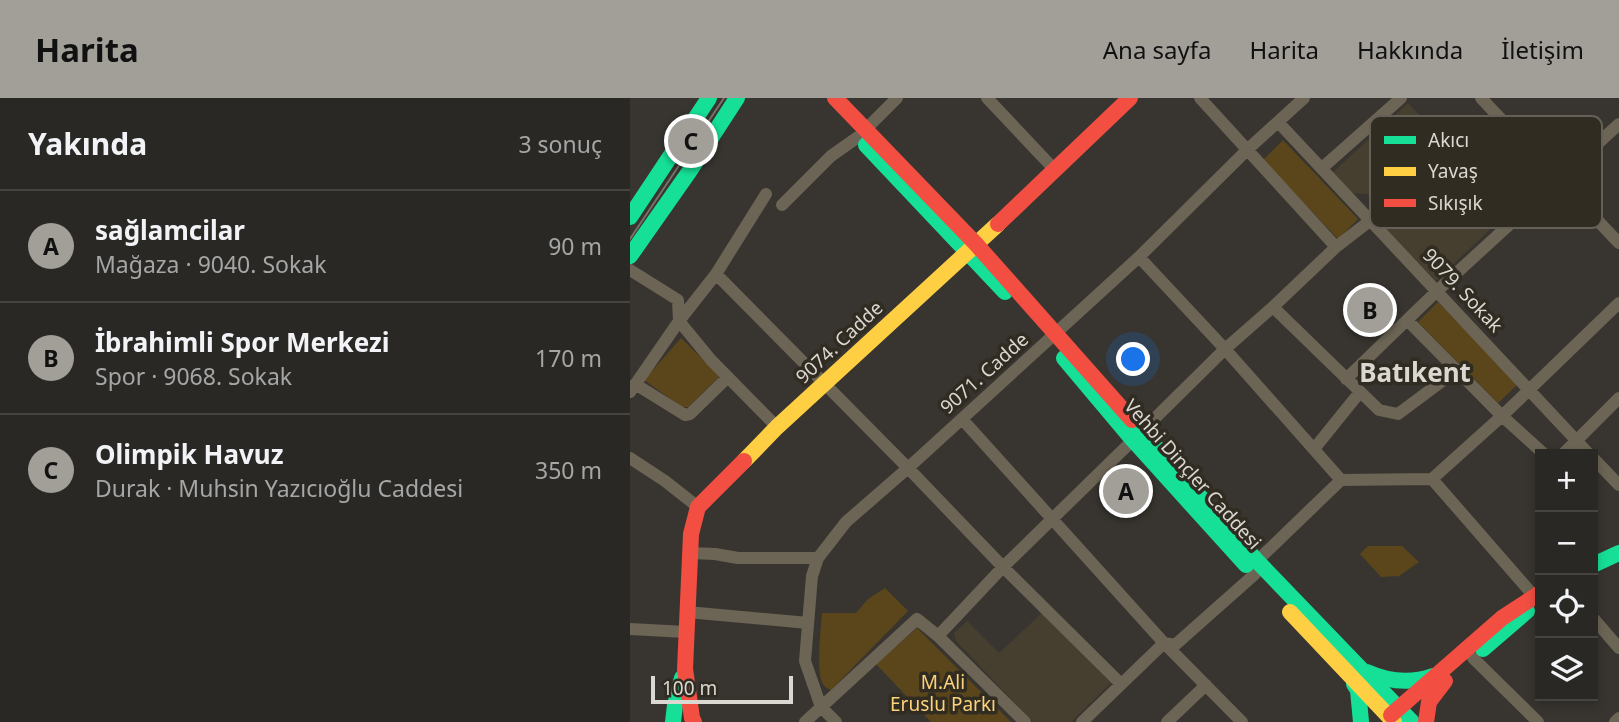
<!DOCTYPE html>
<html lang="tr">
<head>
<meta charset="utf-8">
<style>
  :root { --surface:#2a2824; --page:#32302c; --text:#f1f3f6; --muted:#a5a6a6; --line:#464441; --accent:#a29f99 }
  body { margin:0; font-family:"Noto Sans",sans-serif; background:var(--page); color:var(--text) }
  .controls { position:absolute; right:21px; bottom:21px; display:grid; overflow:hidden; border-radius:0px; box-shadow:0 4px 10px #0003 }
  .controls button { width:63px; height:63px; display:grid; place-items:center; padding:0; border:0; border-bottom:2px solid var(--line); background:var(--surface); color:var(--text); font:35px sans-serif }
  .scale { position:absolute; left:21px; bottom:18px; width:142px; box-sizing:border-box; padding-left:7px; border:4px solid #dbd8d1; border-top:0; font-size:19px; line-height:24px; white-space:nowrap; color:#dbd8d1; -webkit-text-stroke:5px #312c22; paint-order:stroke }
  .you { position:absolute; left:504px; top:262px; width:24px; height:24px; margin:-18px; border:5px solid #fff; border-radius:50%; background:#1a73e8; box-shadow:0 0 0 10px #1a73e833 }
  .badge { display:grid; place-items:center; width:46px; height:46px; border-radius:50%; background:var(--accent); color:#111; font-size:23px; font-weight:700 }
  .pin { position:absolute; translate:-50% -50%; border:4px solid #fff; box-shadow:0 2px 7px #0006 }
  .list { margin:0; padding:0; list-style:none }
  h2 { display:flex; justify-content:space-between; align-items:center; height:91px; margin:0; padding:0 28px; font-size:30px }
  h2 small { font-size:23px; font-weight:400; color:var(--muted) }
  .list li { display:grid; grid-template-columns:46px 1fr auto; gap:21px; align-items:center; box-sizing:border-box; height:112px; padding:0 28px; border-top:2px solid var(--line) }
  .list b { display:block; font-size:26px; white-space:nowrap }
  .list p { margin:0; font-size:23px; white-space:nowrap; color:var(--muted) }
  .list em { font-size:23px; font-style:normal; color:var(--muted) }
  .icon { flex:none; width:38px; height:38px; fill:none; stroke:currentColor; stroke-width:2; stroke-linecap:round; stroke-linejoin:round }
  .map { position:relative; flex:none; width:989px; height:624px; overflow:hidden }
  header { display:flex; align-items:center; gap:42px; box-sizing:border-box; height:98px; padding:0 35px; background:var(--accent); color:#111 }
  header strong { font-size:33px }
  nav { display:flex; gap:38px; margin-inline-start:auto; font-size:24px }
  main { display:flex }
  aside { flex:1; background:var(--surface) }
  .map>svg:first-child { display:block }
  .built { fill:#463e2f }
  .green { fill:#5a461a }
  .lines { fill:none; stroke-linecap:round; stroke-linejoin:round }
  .street { stroke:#6c6555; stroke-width:12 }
  .fast { stroke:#16e098; stroke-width:16 }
  .slow { stroke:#ffcf43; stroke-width:16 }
  .jam { stroke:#f24e42; stroke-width:16 }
  .tram { stroke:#777166; stroke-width:2 }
  .labels { text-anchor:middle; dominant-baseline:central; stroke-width:7; stroke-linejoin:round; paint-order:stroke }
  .street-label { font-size:19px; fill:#dbd8d1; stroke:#312c22 }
  .park-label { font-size:19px; fill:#fcd27b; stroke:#312c22 }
  .district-label { font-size:26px; font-weight:bold; fill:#dbd8d1; stroke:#312c22 }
  .key { fill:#312c22; stroke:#646057; stroke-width:2 }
  .key-label { font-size:19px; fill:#dbd8d1 }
</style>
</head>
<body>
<header>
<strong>Harita</strong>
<nav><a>Ana sayfa</a><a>Harita</a><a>Hakkında</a><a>İletişim</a></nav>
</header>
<main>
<aside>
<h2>Yakında<small>3 sonuç</small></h2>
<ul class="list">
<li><span class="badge">A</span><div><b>sağlamcilar</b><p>Mağaza · 9040. Sokak</p></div><em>90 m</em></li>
<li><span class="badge">B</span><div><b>İbrahimli Spor Merkezi</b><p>Spor · 9068. Sokak</p></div><em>170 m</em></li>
<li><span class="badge">C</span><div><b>Olimpik Havuz</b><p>Durak · Muhsin Yazıcıoğlu Caddesi</p></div><em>350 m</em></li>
</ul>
</aside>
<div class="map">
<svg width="989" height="624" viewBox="0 0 989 624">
  <rect width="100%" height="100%" fill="#383530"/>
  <path class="built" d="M 778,5 L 881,111 L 806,183 L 755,132 L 756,117 L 751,105 L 738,96 L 721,95 L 702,75 Z
    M 413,514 L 481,585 L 441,624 L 403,624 L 326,543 L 324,535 L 337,523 L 369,555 Z"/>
  <path class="green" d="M 653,42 L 728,121 L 708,141 L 633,62 Z
    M 808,204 L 888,286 L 868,305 L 788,224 Z
    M 51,240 L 90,278 L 58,309 L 52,309 L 14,282 Z
    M 738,448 L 772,448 L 789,464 L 769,478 L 751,479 L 730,456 Z
    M 255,490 L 278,513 L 201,592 C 197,590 194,589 192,584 C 186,572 191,530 192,515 L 226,515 L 238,501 Z
    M 287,530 L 381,624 L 301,624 L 246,566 Z"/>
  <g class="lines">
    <path class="street" d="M 357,0 L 424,71
      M 570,0 L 706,149
      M 851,0 L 989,145
      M 648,24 L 959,356
      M 236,31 L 267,0
      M 692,70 L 771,0
      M 152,107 L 201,58 L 228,39
      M 509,159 L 595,251 L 711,382
      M 0,172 L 48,202 L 49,223 L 81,262 L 147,329
      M 86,176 L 278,370 L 373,469 L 491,586
      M 643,209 L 749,312 L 768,316 L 827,272
      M 777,222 L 872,318 L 914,356
      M 716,281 L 808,192 L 989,26
      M 5,286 L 55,317 L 60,316 L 98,279
      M 0,294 L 49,223 L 86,176 L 136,96
      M 332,321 L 534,545 L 612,624
      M 513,332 L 595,251 L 643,209 L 706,149 L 741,122
      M 684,351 L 730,294
      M 933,356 L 989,300
      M 0,360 L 35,383 L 68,409
      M 963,360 L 989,387
      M 802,381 L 872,318 L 989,205
      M 802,381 L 904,498
      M 60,455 L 85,456 L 108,460 L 188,460
      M 627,463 L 711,382 L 802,381
      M 57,514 L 178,525
      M 963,520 L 989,550
      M 0,531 L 56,534
      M 308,538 L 373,469 L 503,342
      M 843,560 L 908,624
      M 175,624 L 287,521 L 308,538 L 395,624
      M 206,624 L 191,609 L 175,563 L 182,478 L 188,460 L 216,424 L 278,370 L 509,159 L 617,52 L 674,0
      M 452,624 L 534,545 L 545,547 L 625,476
      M 537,624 L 576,587
      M 985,624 L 989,620"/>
    <path class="fast" d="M 236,47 L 375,194
      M 0,119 L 79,0
      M 0,158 L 59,74 L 107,0
      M 434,260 L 503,342 L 616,467
      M 502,322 L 627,463 L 782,624
      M 963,467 L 989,455
      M 853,551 L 897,513
      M 737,574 C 759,584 780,586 803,578
      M 724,586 L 728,592 L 731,624
      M 43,624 L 45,607 L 52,580"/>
    <path class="slow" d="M 114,363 L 147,329 L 368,126
      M 660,514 L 764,624"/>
    <path class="jam" d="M 205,0 L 346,146 L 502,322
      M 368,126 L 500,0
      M 761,617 L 872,520 L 910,495
      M 64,624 L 62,620 L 55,571 L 61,436 L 68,409 L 114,363
      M 796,624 L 799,604 L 815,583"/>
    <path class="tram" d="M 0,141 L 94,0"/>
  </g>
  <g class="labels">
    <g class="street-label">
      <text transform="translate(833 192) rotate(47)">9079. Sokak</text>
      <text transform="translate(209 244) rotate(-43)">9074. Cadde</text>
      <text transform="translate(354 275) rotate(-42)">9071. Cadde</text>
      <text transform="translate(563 376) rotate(48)">Vehbi Dinçler Caddesi</text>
    </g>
    <g class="park-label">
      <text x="313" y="584">M.Ali<tspan x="313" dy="22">Eruslu Parkı</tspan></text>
    </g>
    <g class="district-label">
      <text x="785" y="274">Batıkent</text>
    </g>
  </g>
  <rect x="740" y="18" width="232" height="112" rx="10" class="key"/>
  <rect x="754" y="38" width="32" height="8" fill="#16e098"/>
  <rect x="754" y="69" width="32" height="9" fill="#ffcf43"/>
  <rect x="754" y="101" width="32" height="8" fill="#f24e42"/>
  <g class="key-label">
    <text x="798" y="49">Akıcı</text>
    <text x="798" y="80">Yavaş</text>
    <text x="798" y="112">Sıkışık</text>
  </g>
</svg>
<div class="controls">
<button>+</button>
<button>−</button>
<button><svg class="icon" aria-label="locate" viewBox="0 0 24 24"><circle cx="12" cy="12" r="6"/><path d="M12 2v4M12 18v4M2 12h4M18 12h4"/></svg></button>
<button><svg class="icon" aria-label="layers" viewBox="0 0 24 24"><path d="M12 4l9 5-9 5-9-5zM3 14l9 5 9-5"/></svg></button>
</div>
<div class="scale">100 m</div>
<div class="you"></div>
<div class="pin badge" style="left:496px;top:393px">A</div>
<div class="pin badge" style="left:740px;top:212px">B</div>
<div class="pin badge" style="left:61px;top:43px">C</div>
</div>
</main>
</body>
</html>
